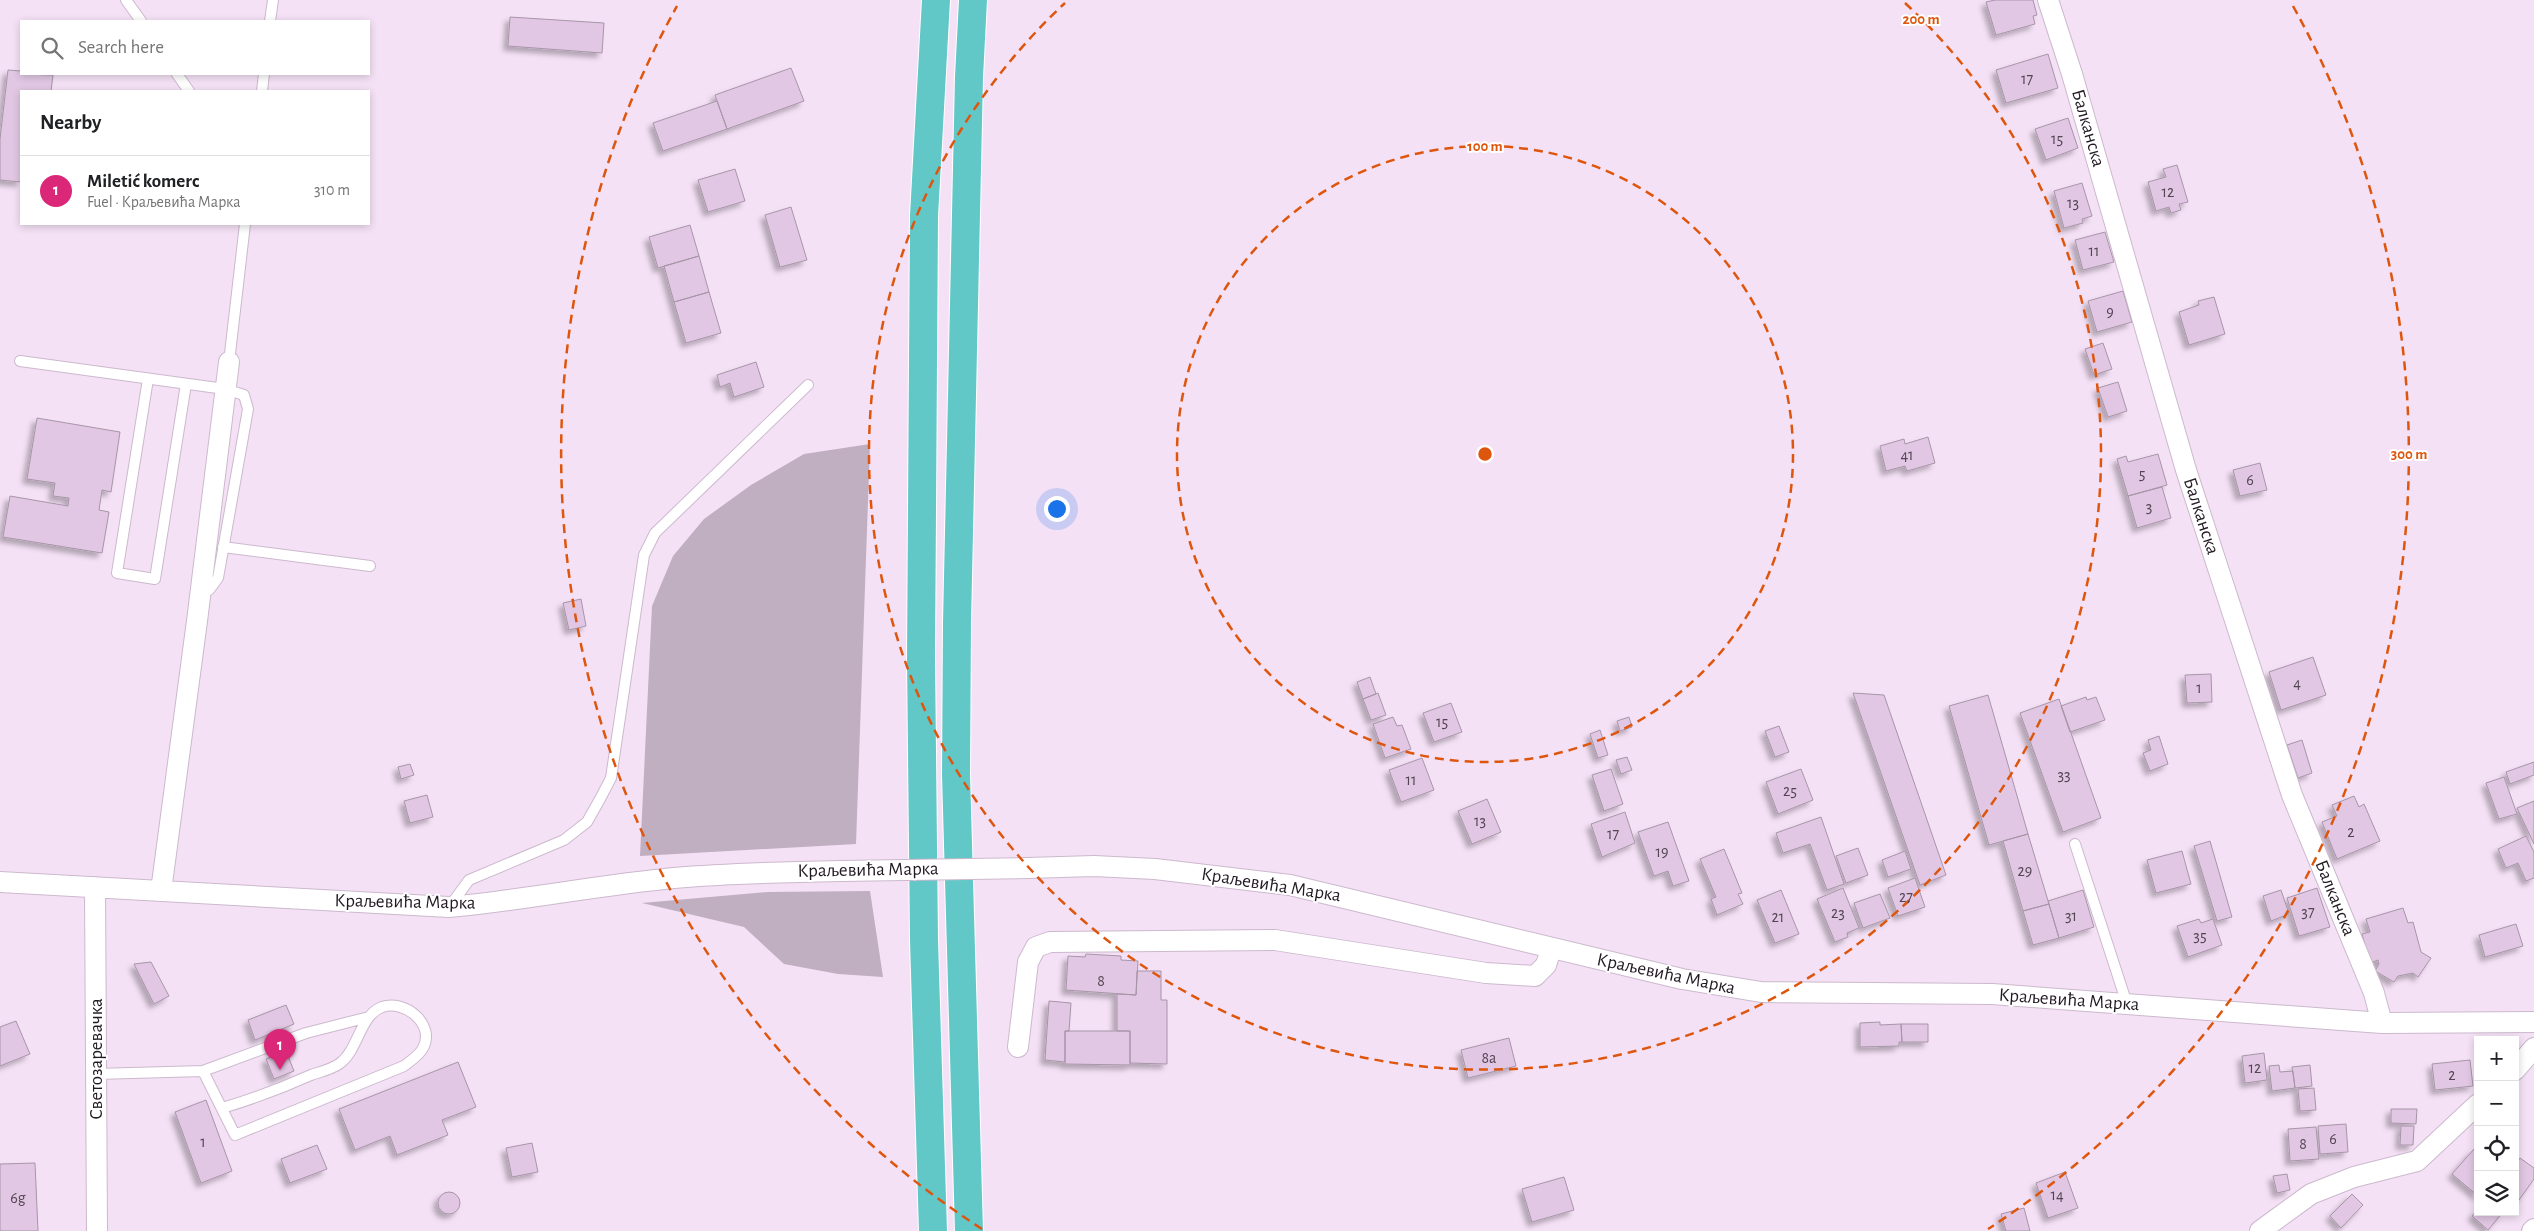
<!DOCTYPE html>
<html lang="en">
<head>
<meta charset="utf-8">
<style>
  :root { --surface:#fff; --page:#f6f6f6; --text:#202124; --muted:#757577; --line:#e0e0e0; --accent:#db2777 }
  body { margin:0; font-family:"Alegreya Sans",sans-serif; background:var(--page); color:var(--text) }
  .controls { position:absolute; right:15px; bottom:15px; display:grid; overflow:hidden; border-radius:0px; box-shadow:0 2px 8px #0003 }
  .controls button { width:45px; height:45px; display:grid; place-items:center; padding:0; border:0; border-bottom:1px solid var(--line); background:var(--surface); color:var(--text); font:25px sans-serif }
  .you { position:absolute; left:1056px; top:508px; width:18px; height:18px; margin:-12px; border:4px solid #fff; border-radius:50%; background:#1a73e8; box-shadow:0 0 0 8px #1a73e833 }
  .badge { display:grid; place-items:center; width:32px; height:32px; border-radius:50%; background:var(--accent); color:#fff; font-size:16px; font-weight:700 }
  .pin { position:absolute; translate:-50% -41px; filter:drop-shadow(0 1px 2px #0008) }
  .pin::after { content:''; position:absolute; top:26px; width:18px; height:15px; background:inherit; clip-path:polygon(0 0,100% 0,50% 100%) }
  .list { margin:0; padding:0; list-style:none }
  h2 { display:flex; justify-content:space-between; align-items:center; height:65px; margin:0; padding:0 20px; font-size:21px }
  h2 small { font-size:16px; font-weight:400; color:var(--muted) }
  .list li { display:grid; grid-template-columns:32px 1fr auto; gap:15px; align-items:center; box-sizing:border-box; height:70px; padding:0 20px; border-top:1px solid var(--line) }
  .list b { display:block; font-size:19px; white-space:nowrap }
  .list p { margin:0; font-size:16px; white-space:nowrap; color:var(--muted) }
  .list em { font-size:16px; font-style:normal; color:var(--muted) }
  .icon { flex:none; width:28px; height:28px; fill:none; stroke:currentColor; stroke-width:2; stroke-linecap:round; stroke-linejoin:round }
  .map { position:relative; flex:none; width:2534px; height:1231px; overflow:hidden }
  .search { position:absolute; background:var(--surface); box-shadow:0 2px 8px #0003; left:20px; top:20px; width:350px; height:55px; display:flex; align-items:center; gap:12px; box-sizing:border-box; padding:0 18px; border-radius:0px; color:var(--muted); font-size:19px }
  .panel { position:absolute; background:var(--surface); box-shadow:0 2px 8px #0003; left:20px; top:90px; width:350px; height:135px; border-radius:0px }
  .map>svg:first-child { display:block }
  .green { fill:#c0aec1 }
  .building { fill:#e1c7e3; stroke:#a795a8; filter:url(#shadow) }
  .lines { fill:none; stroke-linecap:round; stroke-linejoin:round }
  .service-casing { stroke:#ccb9cd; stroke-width:12 }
  .minor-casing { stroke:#ccb9cd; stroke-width:22 }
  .motorway-casing { stroke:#fff; stroke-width:30 }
  .service { stroke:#fff; stroke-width:10 }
  .minor { stroke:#fff; stroke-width:20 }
  .motorway { stroke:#62c7c7; stroke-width:28 }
  .minor-bridge-casing { stroke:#ccb9cd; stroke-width:22; stroke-linecap:butt }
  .minor-bridge { stroke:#fff; stroke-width:20 }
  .ring { fill:none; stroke:#de560d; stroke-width:2.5; stroke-dasharray:9 6 }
  .labels { text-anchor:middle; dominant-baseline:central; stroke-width:4; stroke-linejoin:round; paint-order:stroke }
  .number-label { font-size:16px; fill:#524552 }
  .street-label { font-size:19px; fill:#221a22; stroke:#fff }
  .centre { fill:#de560d; stroke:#fff; stroke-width:2.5 }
  .ring-label { font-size:15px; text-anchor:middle; font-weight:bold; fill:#de560d; stroke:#fff; stroke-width:4; stroke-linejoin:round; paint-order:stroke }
</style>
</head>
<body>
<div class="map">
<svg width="2534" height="1231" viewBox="0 0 2534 1231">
  <defs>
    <filter id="shadow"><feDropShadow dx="-4.5" dy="4.5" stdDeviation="2.5" flood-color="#0004"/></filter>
  </defs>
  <rect width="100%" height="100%" fill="#f5e1f6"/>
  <path class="green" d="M 870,444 L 856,844 L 640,856 L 652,606 L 673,556 L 704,519 L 751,485 L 804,454 Z
    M 870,891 L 883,977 L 838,974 L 784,964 L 744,927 L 642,903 L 768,892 Z"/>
  <path class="building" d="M 1995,0 L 2033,0 L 2037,15 L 2033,16 L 2035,24 L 1996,35 L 1986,2 Z
    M 510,17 L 604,23 L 602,53 L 508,46 Z
    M 2048,54 L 2058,88 L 2006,103 L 1996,70 Z
    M 791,68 L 804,101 L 727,129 L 715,95 Z
    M 8,70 L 21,71 L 21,74 L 53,75 L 51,91 L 21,91 L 21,182 L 0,180 L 0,139 Z
    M 717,101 L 727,129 L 663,151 L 653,123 Z
    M 2068,118 L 2078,148 L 2046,160 L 2035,129 Z
    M 2177,165 L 2188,202 L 2179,204 L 2181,210 L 2171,213 L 2169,207 L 2156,211 L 2148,182 L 2166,177 L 2163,169 Z
    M 735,169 L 745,201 L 708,212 L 698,180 Z
    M 2082,183 L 2092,216 L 2082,219 L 2083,223 L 2064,228 L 2054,191 Z
    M 791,207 L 807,260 L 780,267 L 765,215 Z
    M 690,225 L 699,256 L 658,268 L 649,237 Z
    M 2105,232 L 2114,262 L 2083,270 L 2075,240 Z
    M 699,256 L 709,292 L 674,302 L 664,266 Z
    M 2123,291 L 2132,322 L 2097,332 L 2088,301 Z
    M 709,292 L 721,333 L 686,343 L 674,302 Z
    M 2214,297 L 2225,334 L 2189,345 L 2179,312 L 2199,305 L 2198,301 Z
    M 2103,343 L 2112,369 L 2094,375 L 2085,349 Z
    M 756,362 L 764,387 L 734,397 L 730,383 L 720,387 L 717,375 Z
    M 2118,382 L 2127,411 L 2108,417 L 2098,388 Z
    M 37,418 L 120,432 L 111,492 L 102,490 L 99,510 L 109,512 L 102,553 L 3,537 L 10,496 L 68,506 L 69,498 L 53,496 L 55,483 L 27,479 Z
    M 1928,437 L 1935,463 L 1907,471 L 1905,466 L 1886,471 L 1880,446 L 1904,439 L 1905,444 Z
    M 2158,454 L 2167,485 L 2128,496 L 2117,459 L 2126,456 L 2128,462 Z
    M 2260,463 L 2267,490 L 2240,496 L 2233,470 Z
    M 2162,487 L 2171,518 L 2137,528 L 2128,496 Z
    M 581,599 L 586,626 L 569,630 L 563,603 Z
    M 2313,657 L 2326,695 L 2281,710 L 2269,672 Z
    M 2211,674 L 2212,702 L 2187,703 L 2185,675 Z
    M 1370,677 L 1376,694 L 1363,699 L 1357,682 Z
    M 1378,693 L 1386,715 L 1371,720 L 1363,699 Z
    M 1853,693 L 1884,695 L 1946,875 L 1920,885 Z
    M 1988,695 L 2028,834 L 1989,845 L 1949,706 Z
    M 2086,697 L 2087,700 L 2096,697 L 2105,720 L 2070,732 L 2061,706 Z
    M 2059,699 L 2101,818 L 2063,832 L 2020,713 Z
    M 1451,703 L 1462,732 L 1434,742 L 1423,713 Z
    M 1393,717 L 1397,726 L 1402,725 L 1411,749 L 1385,758 L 1373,724 Z
    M 1629,717 L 1632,727 L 1620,731 L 1617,721 Z
    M 1779,726 L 1789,752 L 1775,757 L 1765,731 Z
    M 1600,730 L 1608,755 L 1598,758 L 1590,734 Z
    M 2159,736 L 2168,764 L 2150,771 L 2143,753 L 2151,750 L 2148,740 Z
    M 2302,740 L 2312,773 L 2298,778 L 2287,745 Z
    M 1627,757 L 1632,770 L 1621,774 L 1616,760 Z
    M 1422,758 L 1434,790 L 1401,802 L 1389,770 Z
    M 2534,762 L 2534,775 L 2510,784 L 2506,772 Z
    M 410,764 L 414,775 L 401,779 L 398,767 Z
    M 1611,769 L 1623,804 L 1604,811 L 1592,775 Z
    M 1801,769 L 1813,800 L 1778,814 L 1766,782 Z
    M 2504,777 L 2517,814 L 2499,819 L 2486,783 Z
    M 427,795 L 433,817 L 410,823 L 404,801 Z
    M 2354,796 L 2359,807 L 2364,804 L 2380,841 L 2337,859 L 2322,822 L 2337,816 L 2332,805 Z
    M 1487,799 L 1501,832 L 1472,844 L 1458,811 Z
    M 2534,801 L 2534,844 L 2517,808 Z
    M 1625,812 L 1635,843 L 1602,857 L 1591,824 Z
    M 1821,817 L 1844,884 L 1827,890 L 1810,844 L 1783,853 L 1776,833 Z
    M 1668,822 L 1689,881 L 1673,886 L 1668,871 L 1654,876 L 1638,832 Z
    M 2028,834 L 2049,904 L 2023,911 L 2003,841 Z
    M 2526,836 L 2534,852 L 2534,878 L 2526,881 L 2518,863 L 2506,868 L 2498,849 Z
    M 2210,841 L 2232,917 L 2217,921 L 2194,846 Z
    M 1858,848 L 1868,875 L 1846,883 L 1836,856 Z
    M 1724,849 L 1742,893 L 1738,894 L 1743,904 L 1717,915 L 1711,899 L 1716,897 L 1700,859 Z
    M 1905,851 L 1911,869 L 1888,877 L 1882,860 Z
    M 2182,851 L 2191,884 L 2156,893 L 2147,860 Z
    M 1915,878 L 1925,907 L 1898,916 L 1888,888 Z
    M 1843,888 L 1859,928 L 1847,933 L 1848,937 L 1835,942 L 1817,899 Z
    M 2317,888 L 2330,927 L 2299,936 L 2287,898 Z
    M 1781,890 L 1799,934 L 1775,943 L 1757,900 Z
    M 2083,890 L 2094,927 L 2059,938 L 2048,901 Z
    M 2281,890 L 2289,914 L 2271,921 L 2263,896 Z
    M 1880,894 L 1890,918 L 1863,928 L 1854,903 Z
    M 2049,904 L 2059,938 L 2033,945 L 2023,911 Z
    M 2403,908 L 2408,923 L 2413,922 L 2421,952 L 2431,958 L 2418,977 L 2413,973 L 2398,976 L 2394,982 L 2375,971 L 2379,964 L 2378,960 L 2370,963 L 2362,934 L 2370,932 L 2366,919 Z
    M 2199,919 L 2201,923 L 2213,919 L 2222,945 L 2188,957 L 2177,926 Z
    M 2516,924 L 2523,946 L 2485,957 L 2479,935 Z
    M 1086,954 L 1121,956 L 1121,960 L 1138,961 L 1136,995 L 1066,990 L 1068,956 L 1085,957 Z
    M 151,962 L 169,996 L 154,1004 L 134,964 Z
    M 1137,971 L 1161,971 L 1161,1000 L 1167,1000 L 1167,1064 L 1130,1063 L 1130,1031 L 1117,1031 L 1117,994 L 1136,995 Z
    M 1049,1001 L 1071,1003 L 1069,1031 L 1065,1031 L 1065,1062 L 1045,1060 Z
    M 286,1005 L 294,1024 L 255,1040 L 248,1020 Z
    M 16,1021 L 30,1054 L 0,1066 L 0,1027 Z
    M 1880,1022 L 1880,1025 L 1901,1024 L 1902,1042 L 1899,1042 L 1899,1046 L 1860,1047 L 1860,1023 Z
    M 1901,1024 L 1928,1024 L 1928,1042 L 1902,1042 Z
    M 1065,1031 L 1130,1031 L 1130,1065 L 1065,1064 Z
    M 1509,1038 L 1516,1066 L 1468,1078 L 1461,1050 Z
    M 286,1051 L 294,1071 L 274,1079 L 266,1059 Z
    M 2264,1053 L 2267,1080 L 2245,1083 L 2242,1056 Z
    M 2470,1060 L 2473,1086 L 2435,1090 L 2432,1064 Z
    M 458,1062 L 476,1107 L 442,1120 L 448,1135 L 397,1155 L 390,1136 L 355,1150 L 339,1109 Z
    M 2279,1065 L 2280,1072 L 2293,1071 L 2295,1088 L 2272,1091 L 2269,1066 Z
    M 2310,1065 L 2312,1086 L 2295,1088 L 2292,1067 Z
    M 2314,1088 L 2316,1110 L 2300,1111 L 2298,1089 Z
    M 206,1100 L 232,1171 L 201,1183 L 175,1112 Z
    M 2391,1109 L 2417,1109 L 2416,1124 L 2391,1123 Z
    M 2346,1124 L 2348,1152 L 2320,1154 L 2318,1126 Z
    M 2401,1126 L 2414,1126 L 2413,1145 L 2400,1145 Z
    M 2316,1127 L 2319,1159 L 2290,1161 L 2288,1129 Z
    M 532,1143 L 538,1172 L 512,1177 L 506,1148 Z
    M 317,1145 L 327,1169 L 290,1183 L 281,1159 Z
    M 2474,1149 L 2478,1152 L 2478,1196 L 2452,1174 Z
    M 2520,1158 L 2534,1168 L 2534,1179 L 2516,1204 L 2515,1165 Z
    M 35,1163 L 38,1231 L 0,1231 L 0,1164 Z
    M 2065,1172 L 2078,1208 L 2048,1218 L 2036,1183 Z
    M 2287,1174 L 2290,1190 L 2277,1193 L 2273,1176 Z
    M 1564,1177 L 1574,1210 L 1532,1222 L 1522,1189 Z
    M438 1203a11 11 0 1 1 22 0a11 11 0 1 1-22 0Z
    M 2352,1194 L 2363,1205 L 2341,1228 L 2330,1216 Z
    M 2024,1208 L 2030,1231 L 2006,1231 L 2001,1214 Z
    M 2478,1209 L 2478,1212 L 2503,1212 L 2488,1230 L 2472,1216 Z"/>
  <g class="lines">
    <defs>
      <path id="service" d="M 126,0 L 141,21
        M 270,21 L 273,0
        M 177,74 L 189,91
        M 262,91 L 264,74
        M 20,361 L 225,389 L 244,395 L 248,409 L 218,578 L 209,590 L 201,590
        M 229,362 L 245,224
        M 148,379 L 117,573 L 155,579 L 186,384
        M 223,547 L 370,566
        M 2075,844 L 2127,1004
        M 450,906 L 469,880 L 564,840 L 587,822 L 600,799 L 611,778 L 644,555 L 655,533 L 808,385
        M 203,1071 L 235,1135 L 404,1066 C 410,1061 420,1055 423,1048 C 436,1024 404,999 382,1007 C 359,1016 359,1050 339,1064 C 332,1069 320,1072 311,1075 C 282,1088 253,1099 222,1108
        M 96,1074 L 203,1071 L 306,1033 L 369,1017"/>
      <path id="minor" d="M 2048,0 L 2072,74 L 2186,470 L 2292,795 L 2374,993 L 2382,1023
        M 1028,868 L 1094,866 L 1155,869 L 1290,885 L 1682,979 L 1761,992 L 1992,994 L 2382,1023 L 2534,1022
        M 0,882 L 449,907 C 525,900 599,885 674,878 C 730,873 785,872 841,871
        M 95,887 L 97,1231
        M 161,891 L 197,621 L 229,362
        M 1018,1047 L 1028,962 L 1036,947 L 1050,942 L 1275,940 L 1486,973 L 1535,976 L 1546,965 L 1551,949
        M 2515,1070 L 2534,1048
        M 2260,1231 L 2311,1194 L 2354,1177 L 2417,1161 L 2478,1104
        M 2532,1231 L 2534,1229"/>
      <path id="motorway" d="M 933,1231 L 924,940 L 921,658 L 924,216 L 936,0
        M 969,1231 L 956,774 L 957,623 L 969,77 L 973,0"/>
    </defs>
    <use href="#service" class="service-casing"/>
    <use href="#minor" class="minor-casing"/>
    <use href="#motorway" class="motorway-casing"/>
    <use href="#service" class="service"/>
    <use href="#minor" class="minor"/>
    <use href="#motorway" class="motorway"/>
    <defs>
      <path id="minor-bridge" d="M 841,871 L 1028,868"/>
    </defs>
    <use href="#minor-bridge" class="minor-bridge-casing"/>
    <use href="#minor-bridge" class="minor-bridge"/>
  </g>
  <g class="ring">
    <circle cx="1485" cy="454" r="308"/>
    <path d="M1905 3A616 616 0 1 1 1065 3"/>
    <path d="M982 1229A924 924 0 0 1 677 6M2293 6A924 924 0 0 1 1988 1229"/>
  </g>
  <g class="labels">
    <g class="number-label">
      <text x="2027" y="79">17</text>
      <text x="2057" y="139">15</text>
      <text x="2168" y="192">12</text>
      <text x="2073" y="203">13</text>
      <text x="2094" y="251">11</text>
      <text x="2110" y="312">9</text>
      <text x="1907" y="455">41</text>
      <text x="2142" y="474">5</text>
      <text x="2250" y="480">6</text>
      <text x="2149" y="507">3</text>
      <text x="2297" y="683">4</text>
      <text x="2199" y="688">1</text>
      <text x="1442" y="722">15</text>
      <text x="2064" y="775">33</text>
      <text x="1411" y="780">11</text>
      <text x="1790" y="791">25</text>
      <text x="1480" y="821">13</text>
      <text x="2351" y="832">2</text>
      <text x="1613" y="834">17</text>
      <text x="1662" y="852">19</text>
      <text x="2025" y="871">29</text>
      <text x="1906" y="897">27</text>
      <text x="2308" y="912">37</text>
      <text x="1838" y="913">23</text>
      <text x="2071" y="916">31</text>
      <text x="1778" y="917">21</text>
      <text x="2200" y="936">35</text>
      <text x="1101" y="981">8</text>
      <text x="1489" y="1058">8a</text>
      <text x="2255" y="1068">12</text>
      <text x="2452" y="1075">2</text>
      <text x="2333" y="1139">6</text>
      <text x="203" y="1142">1</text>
      <text x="2303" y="1144">8</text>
      <text x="2057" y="1195">14</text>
      <text x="18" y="1198">6g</text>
    </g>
    <g class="street-label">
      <text transform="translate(2088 128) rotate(74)">Балканска</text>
      <text transform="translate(2201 516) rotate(72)">Балканска</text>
      <text transform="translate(868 870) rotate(-1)">Краљевића Марка</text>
      <text transform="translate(1271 885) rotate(9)">Краљевића Марка</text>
      <text transform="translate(2335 898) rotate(68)">Балканска</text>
      <text transform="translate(405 902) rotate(1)">Краљевића Марка</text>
      <text transform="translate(1666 974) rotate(12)">Краљевића Марка</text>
      <text transform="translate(2069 1000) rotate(4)">Краљевића Марка</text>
      <text transform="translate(96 1059) rotate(-90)">Светозаревачка</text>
    </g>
  </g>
  <circle cx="1485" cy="454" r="8" class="centre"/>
  <g class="ring-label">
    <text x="1921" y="24">200 m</text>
    <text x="1485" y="151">100 m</text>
    <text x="2409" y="459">300 m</text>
  </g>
</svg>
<div class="controls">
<button>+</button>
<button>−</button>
<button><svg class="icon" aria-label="locate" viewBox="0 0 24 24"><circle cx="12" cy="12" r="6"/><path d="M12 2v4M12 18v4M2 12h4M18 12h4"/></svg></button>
<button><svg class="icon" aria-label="layers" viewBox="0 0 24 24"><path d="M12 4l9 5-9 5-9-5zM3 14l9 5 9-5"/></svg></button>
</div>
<div class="you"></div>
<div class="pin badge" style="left:280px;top:1070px">1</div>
<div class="search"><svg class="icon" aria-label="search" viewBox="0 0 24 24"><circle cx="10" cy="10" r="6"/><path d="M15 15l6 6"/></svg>Search here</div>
<section class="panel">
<h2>Nearby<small></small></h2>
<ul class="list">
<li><span class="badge">1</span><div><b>Miletić komerc</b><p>Fuel · Краљевића Марка</p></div><em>310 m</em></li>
</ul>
</section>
</div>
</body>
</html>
